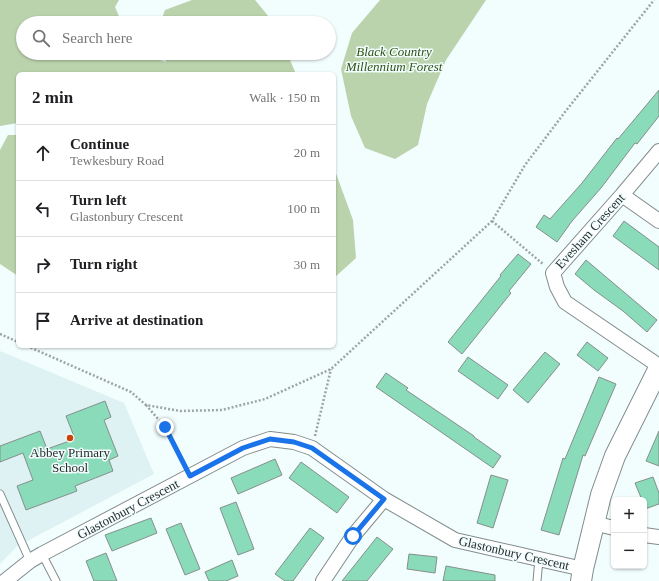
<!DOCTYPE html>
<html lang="en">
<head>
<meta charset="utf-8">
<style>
  :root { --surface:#fff; --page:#f2f2f2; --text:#202124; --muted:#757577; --line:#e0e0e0 }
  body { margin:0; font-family:Georgia,serif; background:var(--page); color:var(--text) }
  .controls { position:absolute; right:12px; bottom:12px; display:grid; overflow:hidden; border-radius:6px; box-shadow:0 1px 3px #0004 }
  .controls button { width:36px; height:36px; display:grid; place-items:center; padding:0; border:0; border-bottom:1px solid var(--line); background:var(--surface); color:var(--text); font:20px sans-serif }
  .stop { position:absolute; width:12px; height:12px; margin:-9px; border:3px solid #1a73e8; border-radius:50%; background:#fff }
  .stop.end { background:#1a73e8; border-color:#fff; box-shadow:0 1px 4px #0008 }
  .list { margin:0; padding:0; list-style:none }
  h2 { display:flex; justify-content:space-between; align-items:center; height:52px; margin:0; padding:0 16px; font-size:17px }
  h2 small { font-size:13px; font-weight:400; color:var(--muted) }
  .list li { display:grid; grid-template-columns:26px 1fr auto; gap:12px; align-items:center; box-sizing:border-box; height:56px; padding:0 16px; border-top:1px solid var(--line) }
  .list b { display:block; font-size:15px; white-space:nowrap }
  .list p { margin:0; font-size:13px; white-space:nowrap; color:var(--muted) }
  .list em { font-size:13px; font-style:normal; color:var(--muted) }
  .icon { flex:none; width:22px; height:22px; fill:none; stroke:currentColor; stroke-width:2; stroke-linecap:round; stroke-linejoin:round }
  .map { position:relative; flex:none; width:659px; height:581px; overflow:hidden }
  .search { position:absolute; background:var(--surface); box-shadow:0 1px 3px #0004; left:16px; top:16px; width:320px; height:44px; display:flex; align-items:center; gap:10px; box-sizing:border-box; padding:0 14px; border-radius:22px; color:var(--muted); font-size:15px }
  .panel { position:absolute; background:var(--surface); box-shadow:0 1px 3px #0004; left:16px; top:72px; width:320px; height:276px; border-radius:6px }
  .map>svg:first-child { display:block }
  .built { fill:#def2f3 }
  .green { fill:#bad3ac }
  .building { fill:#89dbb9; stroke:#868f8b }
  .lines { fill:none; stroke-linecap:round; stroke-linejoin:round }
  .lane-casing { stroke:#828c8c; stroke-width:9 }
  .street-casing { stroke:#828c8c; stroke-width:16 }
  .secondary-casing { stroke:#828c8c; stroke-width:22 }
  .path { stroke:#9ca4a4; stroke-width:2.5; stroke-dasharray:2 2; stroke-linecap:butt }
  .lane { stroke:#fff; stroke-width:7 }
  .street { stroke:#fff; stroke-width:14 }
  .secondary { stroke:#fff; stroke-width:20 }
  .route { stroke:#1a73e8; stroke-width:5 }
  .poi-dot { fill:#ca4409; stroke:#f2fdfd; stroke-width:1.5 }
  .labels { text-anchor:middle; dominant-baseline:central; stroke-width:3; stroke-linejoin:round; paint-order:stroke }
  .park-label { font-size:13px; font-style:italic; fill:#2e5112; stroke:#f2fdfd }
  .street-label { font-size:13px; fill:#272b2b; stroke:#f2fdfd }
  .poi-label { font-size:13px; fill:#272b2b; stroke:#f2fdfd }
</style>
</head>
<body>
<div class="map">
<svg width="659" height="581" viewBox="0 0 659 581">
  <rect width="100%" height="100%" fill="#f2fdfd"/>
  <path class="built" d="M 0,351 L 124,403 L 154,474 L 16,547 L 0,564 Z"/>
  <path class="green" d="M 0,0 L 119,0 L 115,7 L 122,23 L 23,23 L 23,53 L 140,53 L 166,62 L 162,53 L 287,53 L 296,74 L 18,74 L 18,123 L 0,126 Z
    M 192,0 L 255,0 L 274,23 L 160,23 L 165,10 Z
    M 380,0 L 486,0 L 446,60 L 427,104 L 418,145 L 395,159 L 365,148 L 351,116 L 341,69 L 352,33 Z
    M 8,135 L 18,135 L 18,276 L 0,264 L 0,150 Z
    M 334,168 L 353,220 L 356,258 L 334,278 Z"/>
  <path class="building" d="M 659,90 L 659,116 L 637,144 L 635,143 L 601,188 L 572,221 L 557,242 L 536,227 L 544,215 L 550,219 L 582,183 L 617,138 L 618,139 Z
    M 624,221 L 659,247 L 659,270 L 613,236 Z
    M 518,254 L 531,264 L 509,291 L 511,293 L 462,354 L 448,342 L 501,276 L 500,275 Z
    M 586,260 L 657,320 L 647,332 L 623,311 L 594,290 L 575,274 Z
    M 587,342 L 608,358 L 598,371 L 577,355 Z
    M 545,352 L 560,364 L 528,403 L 513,390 Z
    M 468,357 L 508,385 L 498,399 L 458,371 Z
    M 386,373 L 408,388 L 406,390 L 474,436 L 474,437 L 501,456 L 493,468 L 376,387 Z
    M 599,377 L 616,384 L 585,456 L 583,455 L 559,535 L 541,530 L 563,458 L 565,459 Z
    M 105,401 L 111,417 L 104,420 L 118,456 L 109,460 L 113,471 L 75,486 L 77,491 L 26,510 L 17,486 L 33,480 L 23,453 L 0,462 L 0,446 L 40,431 L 47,449 L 75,439 L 66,416 Z
    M 659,431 L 659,466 L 646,461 Z
    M 275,459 L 282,475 L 238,494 L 231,478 Z
    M 301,462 L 349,497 L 337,513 L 289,478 Z
    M 491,475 L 508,480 L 493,528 L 477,523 Z
    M 653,477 L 659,493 L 659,504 L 645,509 L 644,500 L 642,500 L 635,483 Z
    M 236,502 L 254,549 L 238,555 L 220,508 Z
    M 151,518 L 157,533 L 112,551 L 105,535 Z
    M 181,523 L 200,569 L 185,575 L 166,529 Z
    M 310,528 L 324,538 L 293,581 L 285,581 L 275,574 Z
    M 377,537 L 393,549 L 367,581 L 342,581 Z
    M 106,553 L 117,581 L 94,581 L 86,561 Z
    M 409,554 L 437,557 L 435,573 L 407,569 Z
    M 232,560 L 238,576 L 226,581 L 209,581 L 205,572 Z
    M 446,566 L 495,575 L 495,581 L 443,581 Z"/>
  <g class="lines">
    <defs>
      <path id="lane" d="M 0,494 L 30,561
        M 42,554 L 56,581
        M 537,581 L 539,559"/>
      <path id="street" d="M 659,151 L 622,195 L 553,273 L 557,287 L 565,302 L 659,366
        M 622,195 L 659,221
        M 593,523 L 614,528
        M 644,535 L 659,537
        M 5,581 L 30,561 L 42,554 L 243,448 L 270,439 L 294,442 L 312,448 L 384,499 L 455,540 L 583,569
        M 323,581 L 353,536 L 384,499"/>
      <path id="secondary" d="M 581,581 L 583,569 L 601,495 L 615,456 L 659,368"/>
    </defs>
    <use href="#lane" class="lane-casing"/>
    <use href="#street" class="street-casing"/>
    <use href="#secondary" class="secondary-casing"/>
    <path class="path" d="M 492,221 L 543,264
      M 0,334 L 18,342
      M 27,346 L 131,392 L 146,405 L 180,411 L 222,410 L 265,399 L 331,369 L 492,221 L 525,165 L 565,112 L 654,0
      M 146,405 L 165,427 L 184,464
      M 315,436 L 331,369"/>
    <use href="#lane" class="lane"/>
    <use href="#street" class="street"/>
    <use href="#secondary" class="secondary"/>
  </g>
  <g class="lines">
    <path class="route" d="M 165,427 L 190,476 L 243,448 L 270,439 L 294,442 L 312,448 L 384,499 L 353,536"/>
  </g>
  <circle class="poi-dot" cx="70" cy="438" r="4"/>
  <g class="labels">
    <g class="park-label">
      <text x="394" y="51">Black Country<tspan x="394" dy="15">Millennium Forest</tspan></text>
    </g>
    <g class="street-label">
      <text transform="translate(590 231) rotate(-48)">Evesham Crescent</text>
      <text transform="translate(128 509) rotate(-28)">Glastonbury Crescent</text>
      <text transform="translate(514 553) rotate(13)">Glastonbury Crescent</text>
    </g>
    <g class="poi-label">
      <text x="70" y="452">Abbey Primary<tspan x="70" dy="15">School</tspan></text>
    </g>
  </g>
</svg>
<div class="controls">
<button>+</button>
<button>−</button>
</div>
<div class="stop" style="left:353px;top:536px"></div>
<div class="stop end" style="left:165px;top:427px"></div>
<div class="search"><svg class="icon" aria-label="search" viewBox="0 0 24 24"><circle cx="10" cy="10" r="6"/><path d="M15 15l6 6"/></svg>Search here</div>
<section class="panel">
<h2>2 min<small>Walk · 150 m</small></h2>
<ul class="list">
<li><svg class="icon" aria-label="ahead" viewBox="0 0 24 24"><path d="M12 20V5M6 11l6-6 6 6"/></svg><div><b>Continue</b><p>Tewkesbury Road</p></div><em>20 m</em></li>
<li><svg class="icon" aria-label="left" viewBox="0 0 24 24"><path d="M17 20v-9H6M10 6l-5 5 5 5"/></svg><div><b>Turn left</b><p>Glastonbury Crescent</p></div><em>100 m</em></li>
<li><svg class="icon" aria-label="right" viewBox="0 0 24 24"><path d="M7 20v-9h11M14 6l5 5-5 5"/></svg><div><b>Turn right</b></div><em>30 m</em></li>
<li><svg class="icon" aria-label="arrive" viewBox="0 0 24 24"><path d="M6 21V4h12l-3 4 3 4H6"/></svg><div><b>Arrive at destination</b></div></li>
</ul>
</section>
</div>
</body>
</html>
